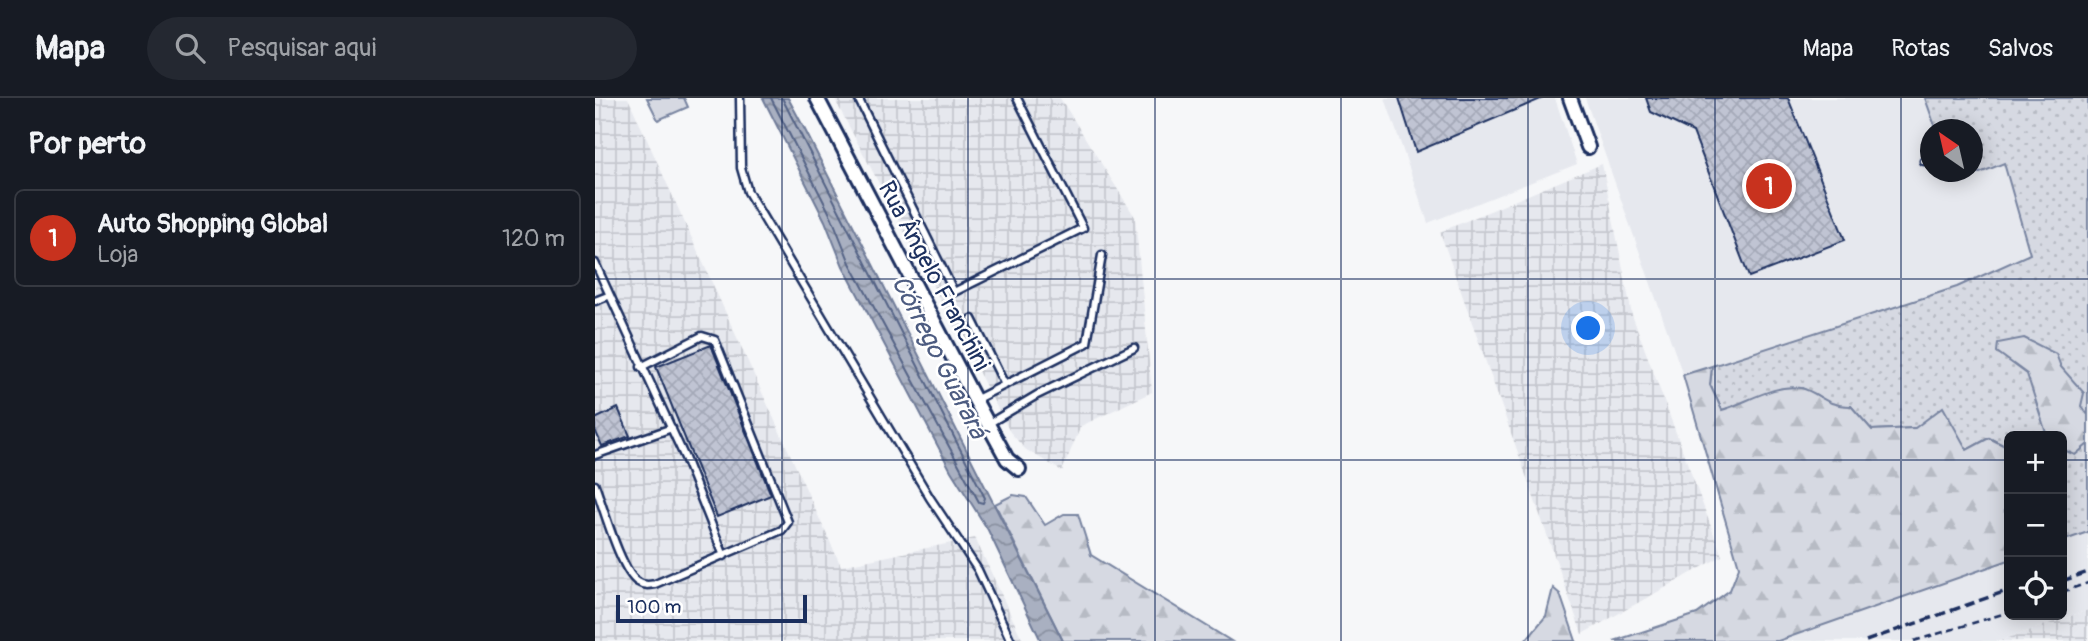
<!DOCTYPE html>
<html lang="pt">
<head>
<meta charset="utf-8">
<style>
  :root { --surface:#171b24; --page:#242831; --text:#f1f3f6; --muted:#9ea1a6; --line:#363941; --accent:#c8321e }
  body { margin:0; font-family:Pangolin,sans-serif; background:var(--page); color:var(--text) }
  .controls { position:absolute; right:21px; bottom:21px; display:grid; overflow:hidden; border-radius:10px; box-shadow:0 4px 18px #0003 }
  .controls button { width:63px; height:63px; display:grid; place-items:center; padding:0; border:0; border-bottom:2px solid var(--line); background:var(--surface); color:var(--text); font:35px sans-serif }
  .compass { position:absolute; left:1325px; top:21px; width:63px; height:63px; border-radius:50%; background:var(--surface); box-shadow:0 4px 18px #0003; rotate:326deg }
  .scale { position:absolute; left:21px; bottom:18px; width:191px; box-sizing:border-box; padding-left:7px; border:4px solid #1b2f5e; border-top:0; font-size:19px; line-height:24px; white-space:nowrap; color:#1b2f5e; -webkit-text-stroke:5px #fff; paint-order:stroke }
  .you { position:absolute; left:994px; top:231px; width:24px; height:24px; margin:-18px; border:5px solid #fff; border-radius:50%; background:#1a73e8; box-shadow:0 0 0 10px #1a73e833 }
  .badge { display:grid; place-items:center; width:46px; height:46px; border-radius:50%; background:var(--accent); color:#fff; font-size:23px; font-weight:700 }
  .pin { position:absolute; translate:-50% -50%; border:4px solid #fff; box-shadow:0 2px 7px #0006 }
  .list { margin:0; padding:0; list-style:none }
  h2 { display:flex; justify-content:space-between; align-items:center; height:91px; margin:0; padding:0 28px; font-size:30px }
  h2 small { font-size:23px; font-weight:400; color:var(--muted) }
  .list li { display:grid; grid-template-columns:46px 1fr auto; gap:21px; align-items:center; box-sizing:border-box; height:98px; margin:0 14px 14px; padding:0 14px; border:2px solid var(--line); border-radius:10px }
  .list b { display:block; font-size:26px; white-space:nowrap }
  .list p { margin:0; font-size:23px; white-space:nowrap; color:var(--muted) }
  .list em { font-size:23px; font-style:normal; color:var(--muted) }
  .icon { flex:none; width:38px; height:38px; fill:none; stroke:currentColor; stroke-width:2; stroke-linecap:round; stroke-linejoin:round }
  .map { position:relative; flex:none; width:1493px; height:543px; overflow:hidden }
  header { display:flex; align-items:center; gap:42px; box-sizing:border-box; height:98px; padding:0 35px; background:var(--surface); border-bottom:2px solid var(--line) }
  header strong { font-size:33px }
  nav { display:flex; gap:38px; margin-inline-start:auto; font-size:24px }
  .search { width:490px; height:63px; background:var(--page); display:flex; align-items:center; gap:18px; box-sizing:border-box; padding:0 24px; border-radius:38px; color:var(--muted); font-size:26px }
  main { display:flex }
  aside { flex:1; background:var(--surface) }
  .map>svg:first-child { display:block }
  .built { fill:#e6e8ee }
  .industrial { fill:url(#industrial-grid) }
  .grass { fill:url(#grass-dots); stroke:#7884a0; stroke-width:2 }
  .forest { fill:url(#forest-firs); stroke:#7884a0; stroke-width:2 }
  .pitch { fill:#d6d9e2; stroke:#7884a0; stroke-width:2 }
  .water { fill:url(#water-waves); stroke:#707c99; stroke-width:2 }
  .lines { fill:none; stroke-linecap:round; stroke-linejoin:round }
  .shore { stroke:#546386; stroke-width:2 }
  .building { fill:url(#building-cross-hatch); stroke:#1b2f5e; stroke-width:2 }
  .lane-casing { stroke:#1b2f5e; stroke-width:11 }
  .street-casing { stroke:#1b2f5e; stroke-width:18 }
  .path { stroke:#1b2f5e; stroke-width:2.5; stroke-dasharray:7 5; stroke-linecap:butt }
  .lane { stroke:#fff; stroke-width:6 }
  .street { stroke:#fff; stroke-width:12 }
  .rail { stroke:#1b2f5e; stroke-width:3.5; stroke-dasharray:10 5; stroke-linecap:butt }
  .grid { fill:none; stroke:#1b2f5e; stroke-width:2; stroke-opacity:0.55 }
  .labels { text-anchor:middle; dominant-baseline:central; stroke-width:5; stroke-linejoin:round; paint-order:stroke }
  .street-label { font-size:24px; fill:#1b2f5e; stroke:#fff }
  .water-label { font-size:26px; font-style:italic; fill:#4d5c81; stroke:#fff }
</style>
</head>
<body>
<header>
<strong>Mapa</strong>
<div class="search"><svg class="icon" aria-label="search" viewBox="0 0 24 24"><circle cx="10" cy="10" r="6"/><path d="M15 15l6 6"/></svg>Pesquisar aqui</div>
<nav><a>Mapa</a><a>Rotas</a><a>Salvos</a></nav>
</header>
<main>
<aside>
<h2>Por perto<small></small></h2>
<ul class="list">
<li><span class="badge">1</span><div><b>Auto Shopping Global</b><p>Loja</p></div><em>120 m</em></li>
</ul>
</aside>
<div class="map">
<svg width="1493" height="543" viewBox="0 0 1493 543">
  <defs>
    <pattern id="industrial-grid" width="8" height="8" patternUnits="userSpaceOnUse" patternTransform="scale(1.75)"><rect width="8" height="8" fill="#e6e8ee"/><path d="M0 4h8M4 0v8" fill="none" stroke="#c5c7ce"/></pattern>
    <pattern id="grass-dots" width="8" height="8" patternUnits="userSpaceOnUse" patternTransform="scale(1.75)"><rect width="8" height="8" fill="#d6d9e2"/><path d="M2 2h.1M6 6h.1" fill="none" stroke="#b7bbc4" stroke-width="1.8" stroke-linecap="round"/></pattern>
    <pattern id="forest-firs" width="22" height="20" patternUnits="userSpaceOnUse" patternTransform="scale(1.75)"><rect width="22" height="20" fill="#d6d9e2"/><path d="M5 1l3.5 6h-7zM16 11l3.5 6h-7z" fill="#b7bbc4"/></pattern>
    <pattern id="water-waves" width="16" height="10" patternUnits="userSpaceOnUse" patternTransform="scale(1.75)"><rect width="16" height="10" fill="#a9b0c1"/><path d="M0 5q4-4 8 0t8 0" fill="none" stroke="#8990a0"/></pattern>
    <pattern id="building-cross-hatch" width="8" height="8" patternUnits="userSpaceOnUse" patternTransform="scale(1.75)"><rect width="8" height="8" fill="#c0c4d3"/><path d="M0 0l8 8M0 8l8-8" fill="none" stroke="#a4a9b8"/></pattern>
  </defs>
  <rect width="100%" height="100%" fill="#f6f7f9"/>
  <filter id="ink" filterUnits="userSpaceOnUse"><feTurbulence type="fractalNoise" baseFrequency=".0143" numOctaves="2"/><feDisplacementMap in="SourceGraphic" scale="14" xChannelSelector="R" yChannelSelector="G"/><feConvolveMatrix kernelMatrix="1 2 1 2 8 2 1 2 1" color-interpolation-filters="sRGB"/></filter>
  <g filter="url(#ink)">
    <path class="built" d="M 790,0 L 960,0 L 982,66 L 833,125 Z
      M 990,0 L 1330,0 L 1341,31 L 1336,32 L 1336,74 L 1385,75 L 1409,65 L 1435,156 L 1362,189 L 1088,277 Z
      M 1493,434 L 1493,512 L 1405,543 L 1183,543 L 1414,462 L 1414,517 L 1467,517 L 1467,443 Z"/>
    <path class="industrial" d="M 0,0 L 33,0 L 246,468 L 380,440 L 428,543 L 0,543 Z
      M 239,0 L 465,0 L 540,119 L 557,294 L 486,328 L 467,373 L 430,351 L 415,334 Z
      M 1007,66 L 1037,217 L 1127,458 L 987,536 L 845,134 Z
      M 1493,512 L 1493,543 L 1405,543 Z"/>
    <path class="grass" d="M 1330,0 L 1493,0 L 1493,434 L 1467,443 L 1467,338 L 1414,338 L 1414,350 L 1394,340 L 1372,352 L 1320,330 L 1277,332 L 1256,308 L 1237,308 L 1207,290 L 1127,312 L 1115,287 L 1117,268 L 1362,189 L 1435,156 L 1409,65 L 1385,75 L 1371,74 L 1378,74 L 1378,32 L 1341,31 Z"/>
    <path class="forest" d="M 1429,240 L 1461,256 L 1466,269 L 1489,295 L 1486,308 L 1493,317 L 1493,346 L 1480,357 L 1467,351 L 1467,338 L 1452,338 L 1432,276 L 1402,254 L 1403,245 Z
      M 1117,268 L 1115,287 L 1127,312 C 1151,305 1180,285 1206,290 C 1226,295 1228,308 1256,308 L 1277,332 L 1320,330 L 1348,309 L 1372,352 L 1394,340 L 1414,350 L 1414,409 L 1410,413 L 1414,419 L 1414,462 L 1183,543 L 1019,543 L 1102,516 L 1135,492 L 1144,469 L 1088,277 Z
      M 418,397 L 431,399 L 450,427 L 469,416 L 483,416 L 496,457 L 636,543 L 468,543 L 400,406 Z
      M 958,490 L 965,496 L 981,543 L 930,543 L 951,518 Z"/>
    <path class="pitch" d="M 52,0 L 89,0 L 93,9 L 63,22 Z"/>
    <path class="water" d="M 168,0 L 193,0 L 208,28 L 468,543 L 446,543 L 393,432 L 356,373 L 248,168 L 230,123 Z"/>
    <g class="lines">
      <path class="shore" d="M 176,0 L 237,120 L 255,165 L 384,404 L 388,405 L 390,400 L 187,0"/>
    </g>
    <path class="building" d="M 804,0 L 948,0 L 821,54 Z
      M 1051,0 L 1193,0 L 1250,142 L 1154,179 L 1098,34 L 1056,14 Z
      M 116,247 L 176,397 L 122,419 L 61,269 Z
      M 23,310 L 35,338 L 7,348 L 0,332 L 0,321 Z"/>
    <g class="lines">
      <defs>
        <path id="lane" d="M 145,0 L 146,70 L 153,94 L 335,400 L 383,472 L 416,543
          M 263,0 L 359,194 L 488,130 L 422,0
          M 1329,63 L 1336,60
          M 0,165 L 90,360 L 129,458
          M 0,203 L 13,198
          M 377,221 L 410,287
          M 380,302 L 492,245 L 507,157
          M 393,326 L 442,297 L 539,250
          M 0,357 L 77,330
          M 0,387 C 8,408 26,474 43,484 C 49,488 54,487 60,486 L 187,432 L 193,424 L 120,242 L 107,238 L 46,269"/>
        <path id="street" d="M 222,0 L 380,302 L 412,361 L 424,371
          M 975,0 L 993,49"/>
      </defs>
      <use href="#lane" class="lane-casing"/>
      <use href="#street" class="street-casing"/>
      <path class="path" d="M 1467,494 L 1493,485
        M 1319,543 L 1414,514"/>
      <use href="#lane" class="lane"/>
      <use href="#street" class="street"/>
      <path class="rail" d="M 1467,483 L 1493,474
        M 1271,543 L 1414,492"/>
    </g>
  </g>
  <path class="grid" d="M 187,0 L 187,543M 373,0 L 373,543M 560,0 L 560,543M 746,0 L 746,543M 933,0 L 933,543M 1120,0 L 1120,543M 1306,0 L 1306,543M 0,181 L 1493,181M 0,362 L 1414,362M 1467,362 L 1493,362"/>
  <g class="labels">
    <g class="street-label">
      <text transform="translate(339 178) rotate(62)">Rua Ângelo Franchini</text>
    </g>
    <g class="water-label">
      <text transform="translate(344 259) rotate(63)">Córrego Guarará</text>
    </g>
  </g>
</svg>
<div class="controls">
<button>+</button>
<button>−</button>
<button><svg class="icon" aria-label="locate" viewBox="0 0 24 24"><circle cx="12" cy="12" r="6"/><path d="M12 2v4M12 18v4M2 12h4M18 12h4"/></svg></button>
</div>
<svg class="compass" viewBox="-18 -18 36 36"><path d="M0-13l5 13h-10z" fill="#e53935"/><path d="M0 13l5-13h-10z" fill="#9ea1a6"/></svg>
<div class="scale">100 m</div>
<div class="you"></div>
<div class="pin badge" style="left:1174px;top:88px">1</div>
</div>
</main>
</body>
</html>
